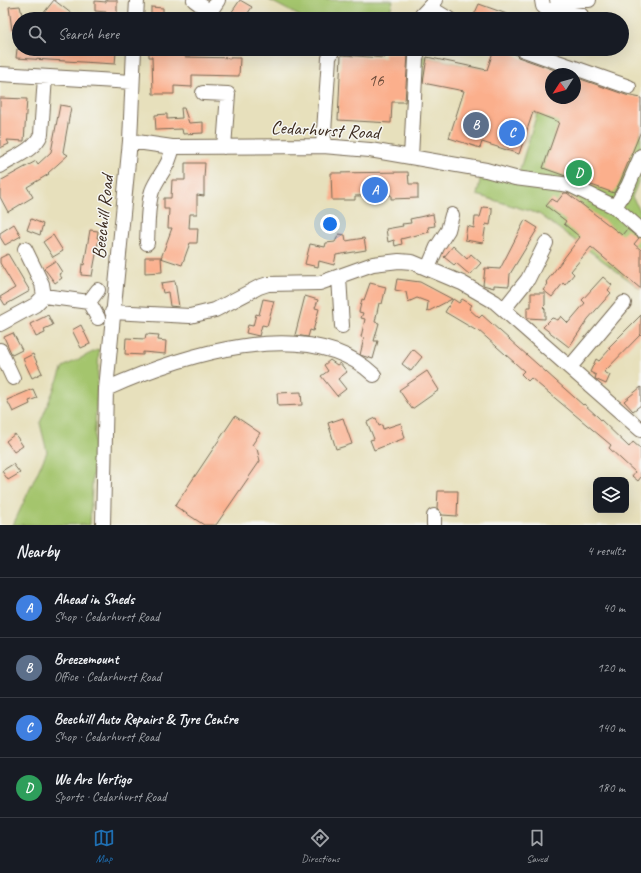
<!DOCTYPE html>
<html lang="en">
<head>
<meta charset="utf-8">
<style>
  :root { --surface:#171b24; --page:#242831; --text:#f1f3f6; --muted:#9ea1a6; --line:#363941; --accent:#1f6fb2 }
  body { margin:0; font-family:Caveat,sans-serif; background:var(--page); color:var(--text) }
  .controls { position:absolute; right:12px; bottom:12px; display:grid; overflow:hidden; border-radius:8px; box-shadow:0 4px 16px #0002 }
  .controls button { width:36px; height:36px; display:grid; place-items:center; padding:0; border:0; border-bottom:1px solid var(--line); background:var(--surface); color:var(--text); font:20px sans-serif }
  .compass { position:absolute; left:545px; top:68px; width:36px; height:36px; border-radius:50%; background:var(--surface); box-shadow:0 4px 16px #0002; rotate:234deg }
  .you { position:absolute; left:330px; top:224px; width:14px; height:14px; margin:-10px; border:3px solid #fff; border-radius:50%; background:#1a73e8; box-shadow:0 0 0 6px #1a73e833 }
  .badge { display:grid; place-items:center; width:26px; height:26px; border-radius:50%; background:var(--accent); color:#fff; font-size:13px; font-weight:700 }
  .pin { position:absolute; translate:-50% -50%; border:2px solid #fff; box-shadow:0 1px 4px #0006 }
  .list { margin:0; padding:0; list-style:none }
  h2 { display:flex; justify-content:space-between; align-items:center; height:52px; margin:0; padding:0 16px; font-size:17px }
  h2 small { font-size:13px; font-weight:400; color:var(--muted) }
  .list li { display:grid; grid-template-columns:26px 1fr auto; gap:12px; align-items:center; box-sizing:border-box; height:60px; padding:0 16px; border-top:1px solid var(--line) }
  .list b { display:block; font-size:15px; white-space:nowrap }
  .list p { margin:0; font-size:13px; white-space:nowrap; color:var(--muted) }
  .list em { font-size:13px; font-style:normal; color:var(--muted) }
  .icon { flex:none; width:22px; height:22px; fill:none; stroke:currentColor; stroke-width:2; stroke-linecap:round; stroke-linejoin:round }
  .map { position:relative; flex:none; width:641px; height:525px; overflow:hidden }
  .search { position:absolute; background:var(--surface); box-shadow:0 4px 16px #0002; left:12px; right:12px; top:12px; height:44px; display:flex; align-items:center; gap:10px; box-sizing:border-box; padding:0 14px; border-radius:22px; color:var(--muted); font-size:15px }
  .sheet { height:292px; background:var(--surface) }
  nav { display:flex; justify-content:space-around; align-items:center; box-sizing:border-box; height:56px; border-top:1px solid var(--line); background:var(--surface); font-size:11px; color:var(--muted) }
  nav a { display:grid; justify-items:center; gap:2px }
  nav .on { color:var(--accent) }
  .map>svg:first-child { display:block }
  .green { fill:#a4c56d; stroke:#707846 }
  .building { fill:#fbaf8c }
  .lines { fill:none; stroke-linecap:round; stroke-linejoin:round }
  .minor-casing { stroke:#776a55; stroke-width:16 }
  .minor { stroke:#fff; stroke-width:14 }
  .labels { text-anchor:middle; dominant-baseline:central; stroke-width:3; stroke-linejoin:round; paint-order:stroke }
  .number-label { font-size:17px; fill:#6b4b3a }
  .street-label { font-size:19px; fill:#3b2a1e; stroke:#f6f6f2 }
</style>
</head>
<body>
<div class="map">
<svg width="641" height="525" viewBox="0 0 641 525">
  <rect width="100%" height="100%" fill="#f6f6f2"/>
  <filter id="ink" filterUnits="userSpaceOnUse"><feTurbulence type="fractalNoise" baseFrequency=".025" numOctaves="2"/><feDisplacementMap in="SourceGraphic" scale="8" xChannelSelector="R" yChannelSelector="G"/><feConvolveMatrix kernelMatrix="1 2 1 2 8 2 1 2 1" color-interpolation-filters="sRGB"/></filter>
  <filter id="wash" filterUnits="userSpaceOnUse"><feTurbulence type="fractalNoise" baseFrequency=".012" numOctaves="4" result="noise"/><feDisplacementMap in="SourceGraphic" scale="16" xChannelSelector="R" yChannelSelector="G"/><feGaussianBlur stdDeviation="0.9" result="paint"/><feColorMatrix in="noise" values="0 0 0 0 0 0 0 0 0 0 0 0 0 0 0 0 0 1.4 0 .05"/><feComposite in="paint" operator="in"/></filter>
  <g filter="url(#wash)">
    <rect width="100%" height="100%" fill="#e7e0bc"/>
    <path class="green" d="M 269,0 L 393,0 L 388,19 L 305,19 Z
      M 422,56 L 487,70 L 551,98 L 641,124 L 641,175 L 632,197 L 641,212 L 641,289 L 539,214 L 477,195 L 481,175 L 519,172 L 537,114 L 478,93 L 418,81 Z
      M 99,349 L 90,525 L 13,525 L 47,452 L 40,423 L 63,367 Z"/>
    <g id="blocks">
      <path class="building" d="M 54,0 L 72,14 L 69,19 L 39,19 Z
        M 106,0 L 117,0 L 117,19 L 106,19 L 106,12 L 95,11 L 95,1 L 106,2 Z
        M 240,0 L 252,7 L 244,19 L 227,19 Z
        M 479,4 L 518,18 L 518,19 L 487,19 L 474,15 Z
        M 20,6 L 23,19 L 19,19 L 19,30 L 12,30 L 9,7 Z
        M 151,7 L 163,8 L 163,19 L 151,19 Z
        M 17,49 L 82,49 L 116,52 L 115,64 L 16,58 Z
        M 149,49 L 185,49 L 185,57 L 240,58 L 239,76 L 192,75 L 192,87 L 174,86 L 174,94 L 153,94 L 152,57 L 149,57 Z
        M 494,49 L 502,49 L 514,53 L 518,57 L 566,74 L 551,74 L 551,98 L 575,98 L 575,77 L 626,95 L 641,98 L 641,131 L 620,182 L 614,193 L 543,168 L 559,122 L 533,112 L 519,154 L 482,142 L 480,148 L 449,138 L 464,91 L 423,83 L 427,57 L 487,70 Z
        M 385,53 L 408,54 L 405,102 L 392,102 L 391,123 L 338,120 L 341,55 L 385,58 Z
        M 0,98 L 27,99 L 24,141 L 7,140 L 9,144 L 0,148 Z
        M 60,105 L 71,107 L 63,152 L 68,155 L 48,173 L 49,174 L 27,187 L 33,197 L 8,212 L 0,197 L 0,181 L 36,161 L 38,164 L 51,152 Z
        M 181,108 L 184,108 L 189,123 L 203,122 L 203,133 L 183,134 L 182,129 L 156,130 L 155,115 L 167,114 L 167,119 L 182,118 Z
        M 185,163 L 205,163 L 204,178 L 204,196 L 197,195 L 197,214 L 190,214 L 189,228 L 198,228 L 197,243 L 190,243 L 182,265 L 161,258 L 172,228 L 168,228 L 169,209 L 164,209 L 164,198 L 171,198 L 172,180 L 185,180 Z
        M 408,172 L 409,184 L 418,184 L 418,198 L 391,199 L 391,195 L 355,196 L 355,200 L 332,200 L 331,173 Z
        M 564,193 L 567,193 L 622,235 L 627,229 L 639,238 L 634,244 L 641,250 L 641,289 L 591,247 L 571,271 L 574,274 L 565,285 L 563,283 L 552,297 L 543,290 L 548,284 L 546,282 L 580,237 L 564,224 L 566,221 L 546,206 L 552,199 L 557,202 Z
        M 483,207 L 492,208 L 492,212 L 490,225 L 486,224 L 483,243 L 465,240 L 467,226 L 474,228 L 475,217 L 480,217 Z
        M 433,214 L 435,226 L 428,227 L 429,232 L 401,239 L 402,244 L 395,246 L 394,240 L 388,242 L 386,229 L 403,226 L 402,224 L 411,223 L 410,219 Z
        M 31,219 L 43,224 L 40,235 L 27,230 Z
        M 525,220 L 538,228 L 510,274 L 509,286 L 494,285 L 494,288 L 483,285 L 485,268 L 500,269 Z
        M 14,224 L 21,236 L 5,245 L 0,237 L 0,233 Z
        M 90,230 L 98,231 L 97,238 L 99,238 L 92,276 L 81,275 L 82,264 L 84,265 Z
        M 339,234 L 345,235 L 346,241 L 364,238 L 366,250 L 336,255 L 334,265 L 319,261 L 318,267 L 305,264 L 310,244 L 325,247 L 326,243 L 335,242 Z
        M 53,235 L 63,251 L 53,257 L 43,242 Z
        M 453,246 L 467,259 L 471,254 L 481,263 L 470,275 L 456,263 L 454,265 L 444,257 Z
        M 8,254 L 30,291 L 5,305 L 0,297 L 15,288 L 0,263 L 0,258 Z
        M 145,257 L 161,257 L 162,272 L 145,273 Z
        M 55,261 L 62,272 L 59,274 L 62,278 L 55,283 L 44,268 Z
        M 603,277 L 612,285 L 608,290 L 611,293 L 588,319 L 569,347 L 543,327 L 552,318 L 558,320 L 561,316 L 568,323 L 585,303 L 582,300 Z
        M 397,279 L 420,282 L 452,299 L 427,312 L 428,302 L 417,298 L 408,302 L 406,292 L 395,290 Z
        M 175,281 L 179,307 L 170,306 L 168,292 L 163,293 L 161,283 Z
        M 370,283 L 386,287 L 382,304 L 379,303 L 375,322 L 379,323 L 374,341 L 378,341 L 373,359 L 360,355 L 364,338 L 361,337 L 365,319 L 361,318 L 363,313 L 359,312 L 362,299 L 364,300 Z
        M 531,293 L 545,293 L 545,305 L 543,307 L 545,309 L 545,319 L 527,318 L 527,307 L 531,307 Z
        M 305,296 L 318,300 L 315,308 L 319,309 L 313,331 L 310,330 L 308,337 L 295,335 Z
        M 263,299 L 274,301 L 267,326 L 262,325 L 259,336 L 246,333 L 248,325 L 253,326 L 256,314 L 259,315 Z
        M 453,299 L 459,303 L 462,299 L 472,305 L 469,309 L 479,318 L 482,315 L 583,405 L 584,404 L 598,417 L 629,447 L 633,442 L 641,449 L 641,477 L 638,481 L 632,476 L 635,472 L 609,448 L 611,445 L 531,378 L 528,381 L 521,374 L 524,371 L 478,330 L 477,331 L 445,312 Z
        M 48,315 L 53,325 L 44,329 L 45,333 L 36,337 L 30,324 Z
        M 641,315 L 641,334 L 604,372 L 610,375 L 606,384 L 595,379 L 596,375 L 590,372 L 596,359 L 599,361 L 610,349 L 608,348 Z
        M 81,325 L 90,344 L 81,348 L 72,330 Z
        M 13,333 L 22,350 L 12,355 L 4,337 Z
        M 146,334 L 159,335 L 158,340 L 166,341 L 165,354 L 143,352 L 143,355 L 125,354 L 126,338 L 145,339 Z
        M 413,349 L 422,357 L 411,371 L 402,364 Z
        M 33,354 L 42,373 L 32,378 L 23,359 Z
        M 330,360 L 337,365 L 340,363 L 347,372 L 338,379 L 346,389 L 337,396 L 321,376 L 328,371 L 324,365 Z
        M 427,371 L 439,390 L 412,409 L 399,390 Z
        M 641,387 L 641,405 L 633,411 L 624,401 Z
        M 33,389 L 37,398 L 29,401 L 30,404 L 13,412 L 7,400 Z
        M 301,392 L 302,405 L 278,406 L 277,393 Z
        M 235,416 L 260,433 L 252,445 L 257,449 L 260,461 L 216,525 L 204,525 L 175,506 Z
        M 343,418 L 352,444 L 336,449 L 328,423 Z
        M 376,418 L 379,426 L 382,425 L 383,429 L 401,423 L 405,438 L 374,450 L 370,440 L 374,439 L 367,422 Z
        M 15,434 L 23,446 L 14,452 L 6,441 Z
        M 13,464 L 20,473 L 8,480 L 2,471 Z
        M 438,491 L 458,491 L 457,516 L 442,515 L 437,508 Z"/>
    </g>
  </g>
  <g filter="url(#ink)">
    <use href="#blocks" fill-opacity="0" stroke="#776a55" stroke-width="1"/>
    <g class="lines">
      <defs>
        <path id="minor" d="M 194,0 L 210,12 L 218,0
          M 542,0 L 543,6 L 549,11 L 581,15
          M 557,0 L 589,0
          M 429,7 L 449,19
          M 136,19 L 137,0
          M 418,19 L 436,0
          M 521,49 L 629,87
          M 0,74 L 132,82
          M 203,93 L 228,94 L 224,147
          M 130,141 L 172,147 L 323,146 L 370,150 L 486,170 L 515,178 L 570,185 L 615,207 L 641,230
          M 323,146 L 329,58 L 333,49
          M 411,157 L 416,58 L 419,49
          M 0,166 C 14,157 35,150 41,134 L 45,77
          M 615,207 L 628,186 L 641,156
          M 147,243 C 148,227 147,207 152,191 C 158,175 171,165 172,147
          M 428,268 L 437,247 L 448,230 L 452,215
          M 339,277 L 342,326
          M 44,296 L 89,302 L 98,318
          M 89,302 L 98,290
          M 504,309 L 528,279 L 546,243
          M 112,312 L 190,316 L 215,310 L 259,287 L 268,284 L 320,283 L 373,264 L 399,261 L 412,262 L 462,283 L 495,302 L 641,430
          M 0,324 L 35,305 L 44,296 L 42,284 L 25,249
          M 0,350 L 13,378
          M 570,367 L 624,303
          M 106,389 C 177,357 308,312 374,375
          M 103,525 L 106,389 L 130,141 L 134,49
          M 434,525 L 434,516"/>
      </defs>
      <use href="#minor" class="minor-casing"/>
      <use href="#minor" class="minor"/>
    </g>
  </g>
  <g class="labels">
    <g class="number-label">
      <text x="376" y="80">16</text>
    </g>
    <g class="street-label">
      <text transform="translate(325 130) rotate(3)">Cedarhurst Road</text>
      <text transform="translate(103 217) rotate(-84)">Beechill Road</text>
    </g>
  </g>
</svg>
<div class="controls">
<button><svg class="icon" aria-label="layers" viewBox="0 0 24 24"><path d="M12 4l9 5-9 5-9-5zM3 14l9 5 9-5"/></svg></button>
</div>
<svg class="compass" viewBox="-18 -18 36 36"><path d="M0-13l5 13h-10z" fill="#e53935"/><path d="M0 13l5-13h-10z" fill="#9ea1a6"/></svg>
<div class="you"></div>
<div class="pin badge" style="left:375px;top:190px;background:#3f7fe0">A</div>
<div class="pin badge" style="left:476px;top:125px;background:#5c6f8a">B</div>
<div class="pin badge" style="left:512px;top:133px;background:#3f7fe0">C</div>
<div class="pin badge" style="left:579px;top:173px;background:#2e9e5b">D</div>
<div class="search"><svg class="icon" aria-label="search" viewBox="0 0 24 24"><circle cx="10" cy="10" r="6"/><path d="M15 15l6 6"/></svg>Search here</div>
</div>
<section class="sheet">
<h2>Nearby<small>4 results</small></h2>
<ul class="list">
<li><span class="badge" style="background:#3f7fe0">A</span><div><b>Ahead in Sheds</b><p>Shop · Cedarhurst Road</p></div><em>40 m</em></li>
<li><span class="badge" style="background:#5c6f8a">B</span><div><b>Breezemount</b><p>Office · Cedarhurst Road</p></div><em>120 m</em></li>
<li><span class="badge" style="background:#3f7fe0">C</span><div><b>Beechill Auto Repairs &amp; Tyre Centre</b><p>Shop · Cedarhurst Road</p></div><em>140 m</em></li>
<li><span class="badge" style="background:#2e9e5b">D</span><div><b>We Are Vertigo</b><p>Sports · Cedarhurst Road</p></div><em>180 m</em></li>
</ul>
</section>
<nav>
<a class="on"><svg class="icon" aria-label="map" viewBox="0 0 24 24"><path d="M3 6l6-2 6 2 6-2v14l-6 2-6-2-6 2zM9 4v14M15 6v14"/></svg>Map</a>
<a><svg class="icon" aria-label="directions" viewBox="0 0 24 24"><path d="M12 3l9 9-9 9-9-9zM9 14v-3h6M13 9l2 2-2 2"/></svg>Directions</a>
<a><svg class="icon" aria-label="saved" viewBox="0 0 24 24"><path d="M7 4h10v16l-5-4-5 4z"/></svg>Saved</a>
</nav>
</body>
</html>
